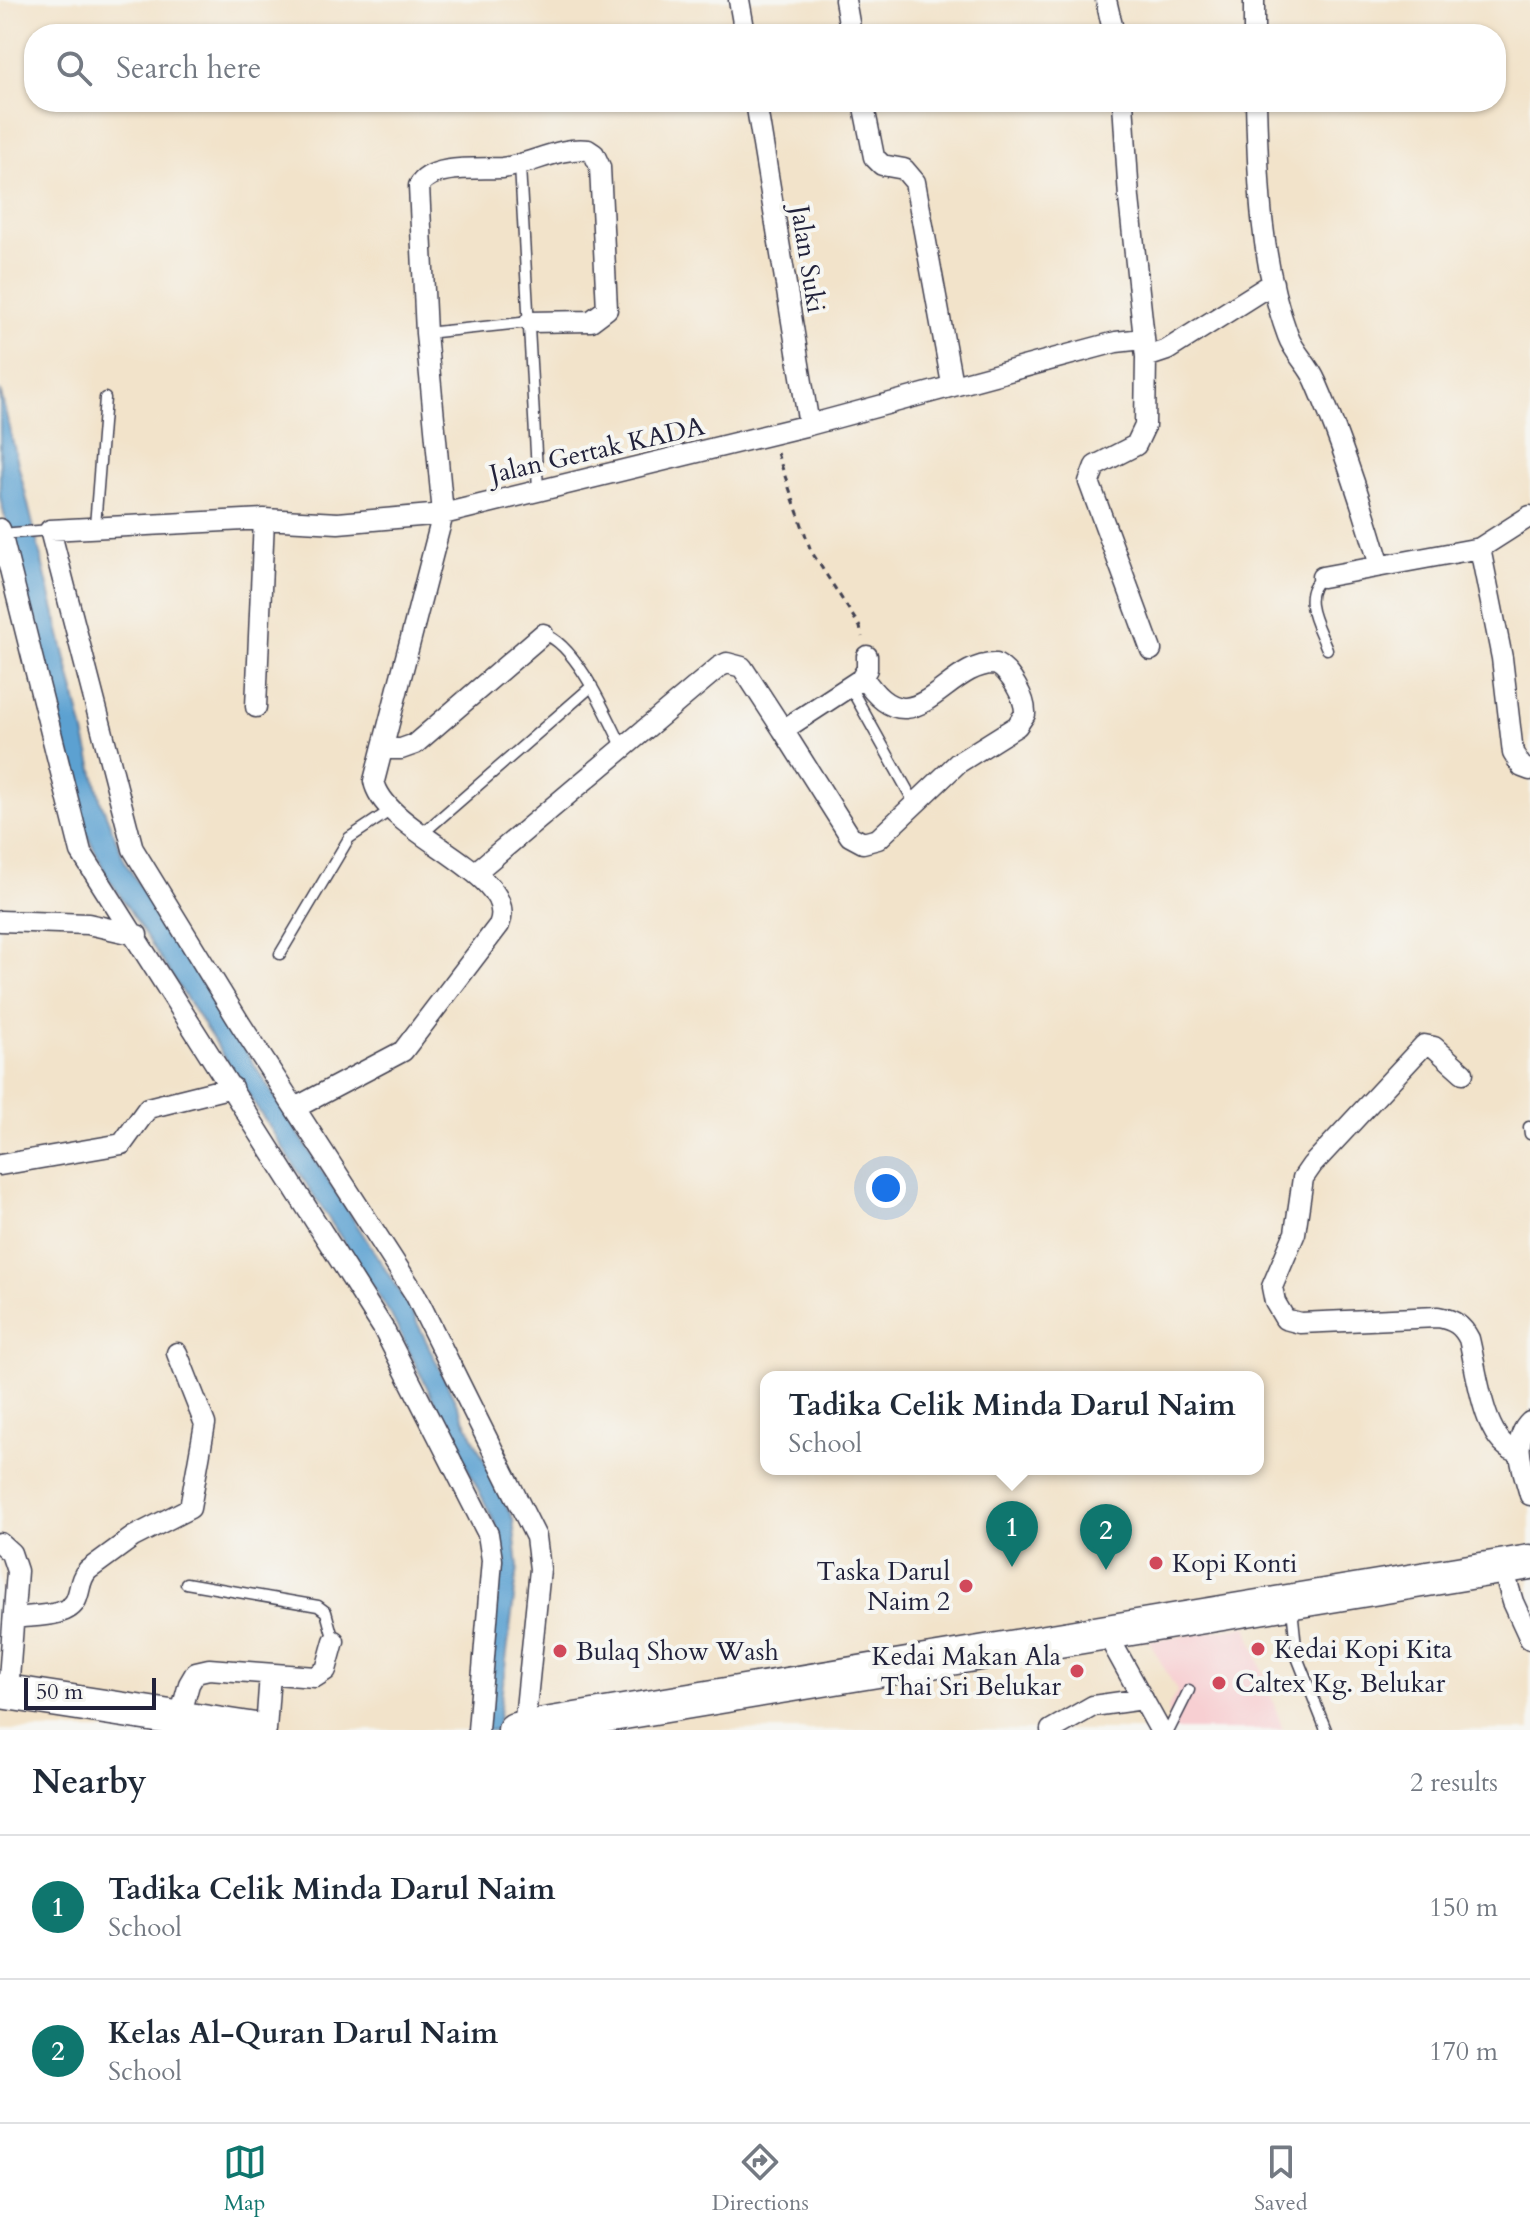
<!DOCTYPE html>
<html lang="en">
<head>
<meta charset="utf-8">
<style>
  :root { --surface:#fff; --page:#f6f6f7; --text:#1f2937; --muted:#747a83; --line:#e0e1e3; --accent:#0f766e }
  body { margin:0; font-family:Cardo,serif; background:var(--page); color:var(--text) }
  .scale { position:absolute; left:24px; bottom:20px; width:132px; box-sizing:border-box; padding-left:8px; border:4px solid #22223b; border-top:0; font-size:22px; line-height:28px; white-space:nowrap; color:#22223b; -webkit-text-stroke:6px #f6f6f2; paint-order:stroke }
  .you { position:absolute; left:886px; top:1188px; width:28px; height:28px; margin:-20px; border:6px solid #fff; border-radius:50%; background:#1a73e8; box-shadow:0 0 0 12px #1a73e833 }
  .badge { display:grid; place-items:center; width:52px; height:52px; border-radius:50%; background:var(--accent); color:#fff; font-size:26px; font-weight:700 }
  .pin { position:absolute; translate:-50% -66px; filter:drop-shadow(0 2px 4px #0008) }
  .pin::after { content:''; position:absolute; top:42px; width:28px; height:24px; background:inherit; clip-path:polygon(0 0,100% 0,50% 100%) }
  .popup { position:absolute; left:760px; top:1371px; width:504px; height:104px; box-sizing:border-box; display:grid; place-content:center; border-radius:16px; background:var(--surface); filter:drop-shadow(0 2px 6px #0005); font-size:26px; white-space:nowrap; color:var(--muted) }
  .popup b { font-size:30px; color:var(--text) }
  .popup::after { content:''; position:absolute; left:50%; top:100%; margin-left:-16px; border:16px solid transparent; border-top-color:var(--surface) }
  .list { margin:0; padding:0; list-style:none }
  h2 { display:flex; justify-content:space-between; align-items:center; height:104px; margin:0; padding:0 32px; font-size:34px }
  h2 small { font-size:26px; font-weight:400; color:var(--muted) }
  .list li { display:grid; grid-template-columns:52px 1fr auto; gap:24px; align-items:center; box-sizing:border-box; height:144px; padding:0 32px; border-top:2px solid var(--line) }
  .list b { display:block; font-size:30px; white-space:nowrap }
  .list p { margin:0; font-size:26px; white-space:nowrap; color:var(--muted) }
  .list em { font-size:26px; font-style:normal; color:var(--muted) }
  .icon { flex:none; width:44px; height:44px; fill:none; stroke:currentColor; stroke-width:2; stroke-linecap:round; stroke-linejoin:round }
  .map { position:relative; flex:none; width:1530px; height:1730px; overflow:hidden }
  .search { position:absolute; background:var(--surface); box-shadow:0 2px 6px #0004; left:24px; right:24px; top:24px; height:88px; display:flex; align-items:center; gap:20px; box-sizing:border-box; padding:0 28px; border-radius:32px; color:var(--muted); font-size:30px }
  .sheet { height:392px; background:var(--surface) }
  nav { display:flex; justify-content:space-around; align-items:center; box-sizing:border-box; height:112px; border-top:2px solid var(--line); background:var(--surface); font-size:22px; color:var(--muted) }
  nav a { display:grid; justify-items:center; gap:4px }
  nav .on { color:var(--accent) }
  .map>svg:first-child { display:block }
  .built { fill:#f7cfd2 }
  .water { fill:#5ba1d1; stroke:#3e6286; stroke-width:2 }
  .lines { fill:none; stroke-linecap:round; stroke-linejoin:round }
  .lane-casing { stroke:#413f50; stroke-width:13 }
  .street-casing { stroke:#413f50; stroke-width:23 }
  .primary-casing { stroke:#413f50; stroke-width:37 }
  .path { stroke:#413f50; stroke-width:3; stroke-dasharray:6 6; stroke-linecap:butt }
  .lane { stroke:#fff; stroke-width:10 }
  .street { stroke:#fff; stroke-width:20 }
  .primary { stroke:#fff; stroke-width:34 }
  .poi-dot { fill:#d1495b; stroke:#f6f6f2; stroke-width:3 }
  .labels { text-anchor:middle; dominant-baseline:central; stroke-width:8; stroke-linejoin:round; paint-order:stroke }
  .street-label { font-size:26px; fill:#22223b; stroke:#f6f6f2 }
  .poi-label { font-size:26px; fill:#22223b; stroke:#f6f6f2; text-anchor:start }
</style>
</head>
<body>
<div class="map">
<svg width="1530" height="1730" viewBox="0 0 1530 1730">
  <rect width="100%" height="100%" fill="#f6f6f2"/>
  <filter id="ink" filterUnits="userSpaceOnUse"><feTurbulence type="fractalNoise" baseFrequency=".0125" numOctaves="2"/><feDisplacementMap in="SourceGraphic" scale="16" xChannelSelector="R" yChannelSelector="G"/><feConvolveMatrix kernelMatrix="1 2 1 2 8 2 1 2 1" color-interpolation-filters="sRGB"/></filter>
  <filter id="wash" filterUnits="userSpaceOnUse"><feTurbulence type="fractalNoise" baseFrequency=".006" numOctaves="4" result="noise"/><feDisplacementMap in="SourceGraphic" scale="32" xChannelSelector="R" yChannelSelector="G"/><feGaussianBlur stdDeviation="1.8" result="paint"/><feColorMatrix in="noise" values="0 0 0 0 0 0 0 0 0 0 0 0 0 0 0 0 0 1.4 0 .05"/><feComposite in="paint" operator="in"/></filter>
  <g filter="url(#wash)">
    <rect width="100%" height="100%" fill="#f2e3ca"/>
    <path class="built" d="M 1247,1626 L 1283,1730 L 1173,1730 L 1167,1710 L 1177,1691 L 1149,1641 Z"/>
    <path class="water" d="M 0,390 L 101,802 L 126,864 L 410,1308 L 513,1519 L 518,1567 L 497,1730 L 481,1730 L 500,1564 L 496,1525 L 391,1315 L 106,874 L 75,809 L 0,497 Z"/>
  </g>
  <g filter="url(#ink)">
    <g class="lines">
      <defs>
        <path id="lane" d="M 520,166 L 538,489
          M 426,333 L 530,322
          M 95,526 L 105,398
          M 1,534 L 50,530
          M 1322,577 C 1298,596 1318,626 1327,649
          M 543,634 C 576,643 608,718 623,748
          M 850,687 L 914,802
          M 422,834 L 592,686
          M 280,954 L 349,838 L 391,810
          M 1529,1127 L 1530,1134
          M 186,1583 L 318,1606 L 326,1612 L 334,1641
          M 1292,1608 L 1297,1657 L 1326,1730
          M 1169,1730 L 1189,1690"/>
        <path id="street" d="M 739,0 L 745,34
          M 845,0 L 851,34
          M 1106,0 L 1114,34
          M 1254,0 L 1254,34
          M 756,102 L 809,425
          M 863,102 L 874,157 L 882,165 L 904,169 L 915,182 L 952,384
          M 1123,102 L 1129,198 L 1146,357 L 1145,426 L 1136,445 L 1095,466 L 1089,482 L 1151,650
          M 1256,102 C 1258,181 1260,261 1288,336 C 1294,353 1309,365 1316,382 C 1342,442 1362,504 1380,566
          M 1146,357 L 1167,350 L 1273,283
          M 0,529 L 81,852 L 383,1328 L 488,1534 L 492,1560 L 478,1730
          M 1480,548 L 1502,658 L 1513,753 L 1522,767 L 1530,770
          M 1322,577 L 1480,548 L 1530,516
          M 256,707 L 264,519
          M 783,730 L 850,836 L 863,843 L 878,839 L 958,763 L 1017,726 L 1025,714 C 1026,699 1010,671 996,664 C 945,661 913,755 863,677
          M 384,749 L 401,749 L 415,744 L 543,634
          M 477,871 L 719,667 L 727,663 L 742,667 L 783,730 L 861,679 L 867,669 L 867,656
          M 0,921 L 88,924 L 137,935
          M 1463,1073 L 1434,1047 L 1424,1045 L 1312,1165 L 1303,1178 L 1295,1233 L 1272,1287 L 1275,1302 L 1285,1319 L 1300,1323 L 1438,1317 C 1454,1320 1462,1325 1469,1339 C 1477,1370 1483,1446 1519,1452
          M 295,1108 L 403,1051 L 499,925 C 522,873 384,834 374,781 L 443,514 L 426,333 L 419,186 C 430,164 479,169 502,168 C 529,165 561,146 588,150 L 594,154 L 600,167 L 607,309 L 591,321 L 530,322
          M 0,1165 L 122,1144 L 148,1108 L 232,1087
          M 1530,1422 C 1510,1441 1524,1471 1530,1495
          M 0,1543 L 11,1553 L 17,1571 L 8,1692
          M 1502,1565 L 1513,1602 L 1530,1639
          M 15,1618 C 32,1615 68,1618 76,1600 C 81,1589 79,1579 88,1570 L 133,1537 L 190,1508 L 205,1424 L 177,1353
          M 1107,1634 L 1160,1730
          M 180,1717 L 189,1684 L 196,1672 L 209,1669 L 315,1677 L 326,1670 L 334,1641
          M 524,1729 L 540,1569 L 536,1537 L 415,1294 L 241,1025 L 133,849 L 50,530 L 264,519 L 338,523 L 443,514 L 809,425 L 1116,342 L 1143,339
          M 266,1730 L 270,1674
          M 1051,1730 L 1093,1706 L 1143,1699"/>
        <path id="primary" d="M 0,1691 L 255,1730
          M 515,1730 L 1530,1562"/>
      </defs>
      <use href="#lane" class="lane-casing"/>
      <use href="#street" class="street-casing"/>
      <use href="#primary" class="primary-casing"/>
      <path class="path" d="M 777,453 L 811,551 L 860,627 L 862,637"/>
      <use href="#lane" class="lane"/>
      <use href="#street" class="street"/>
      <use href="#primary" class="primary"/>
    </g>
  </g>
  <g class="poi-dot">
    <circle cx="1156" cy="1563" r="8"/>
    <circle cx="966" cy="1586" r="8"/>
    <circle cx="1258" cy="1649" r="8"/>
    <circle cx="560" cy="1651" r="8"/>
    <circle cx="1077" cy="1671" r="8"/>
    <circle cx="1219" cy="1683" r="8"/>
  </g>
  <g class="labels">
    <g class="street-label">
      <text transform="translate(808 259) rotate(81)">Jalan Suki</text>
      <text transform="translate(597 450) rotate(-13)">Jalan Gertak KADA</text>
    </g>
    <g class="poi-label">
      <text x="1172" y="1563">Kopi Konti</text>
      <text x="950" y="1571" text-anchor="end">Taska Darul<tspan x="950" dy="30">Naim 2</tspan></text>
      <text x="1274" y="1649">Kedai Kopi Kita</text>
      <text x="576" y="1651">Bulaq Show Wash</text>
      <text x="1061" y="1656" text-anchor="end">Kedai Makan Ala<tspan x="1061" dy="30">Thai Sri Belukar</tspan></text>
      <text x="1235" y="1683">Caltex Kg. Belukar</text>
    </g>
  </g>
</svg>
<div class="scale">50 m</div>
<div class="you"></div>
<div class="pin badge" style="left:1012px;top:1567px">1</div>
<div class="popup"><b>Tadika Celik Minda Darul Naim</b>School</div>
<div class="pin badge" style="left:1106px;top:1570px">2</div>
<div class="search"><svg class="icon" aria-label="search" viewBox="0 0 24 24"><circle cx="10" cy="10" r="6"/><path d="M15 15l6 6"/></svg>Search here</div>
</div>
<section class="sheet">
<h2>Nearby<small>2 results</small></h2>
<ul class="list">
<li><span class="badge">1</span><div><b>Tadika Celik Minda Darul Naim</b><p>School</p></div><em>150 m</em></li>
<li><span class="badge">2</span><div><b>Kelas Al-Quran Darul Naim</b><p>School</p></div><em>170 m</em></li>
</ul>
</section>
<nav>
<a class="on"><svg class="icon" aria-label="map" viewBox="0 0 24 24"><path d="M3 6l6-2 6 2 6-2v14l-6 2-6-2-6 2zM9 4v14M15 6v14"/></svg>Map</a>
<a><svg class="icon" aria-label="directions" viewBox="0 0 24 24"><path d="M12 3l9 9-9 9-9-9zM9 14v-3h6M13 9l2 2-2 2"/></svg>Directions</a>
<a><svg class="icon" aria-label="saved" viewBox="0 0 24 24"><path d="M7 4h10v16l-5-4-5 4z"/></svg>Saved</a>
</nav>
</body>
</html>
